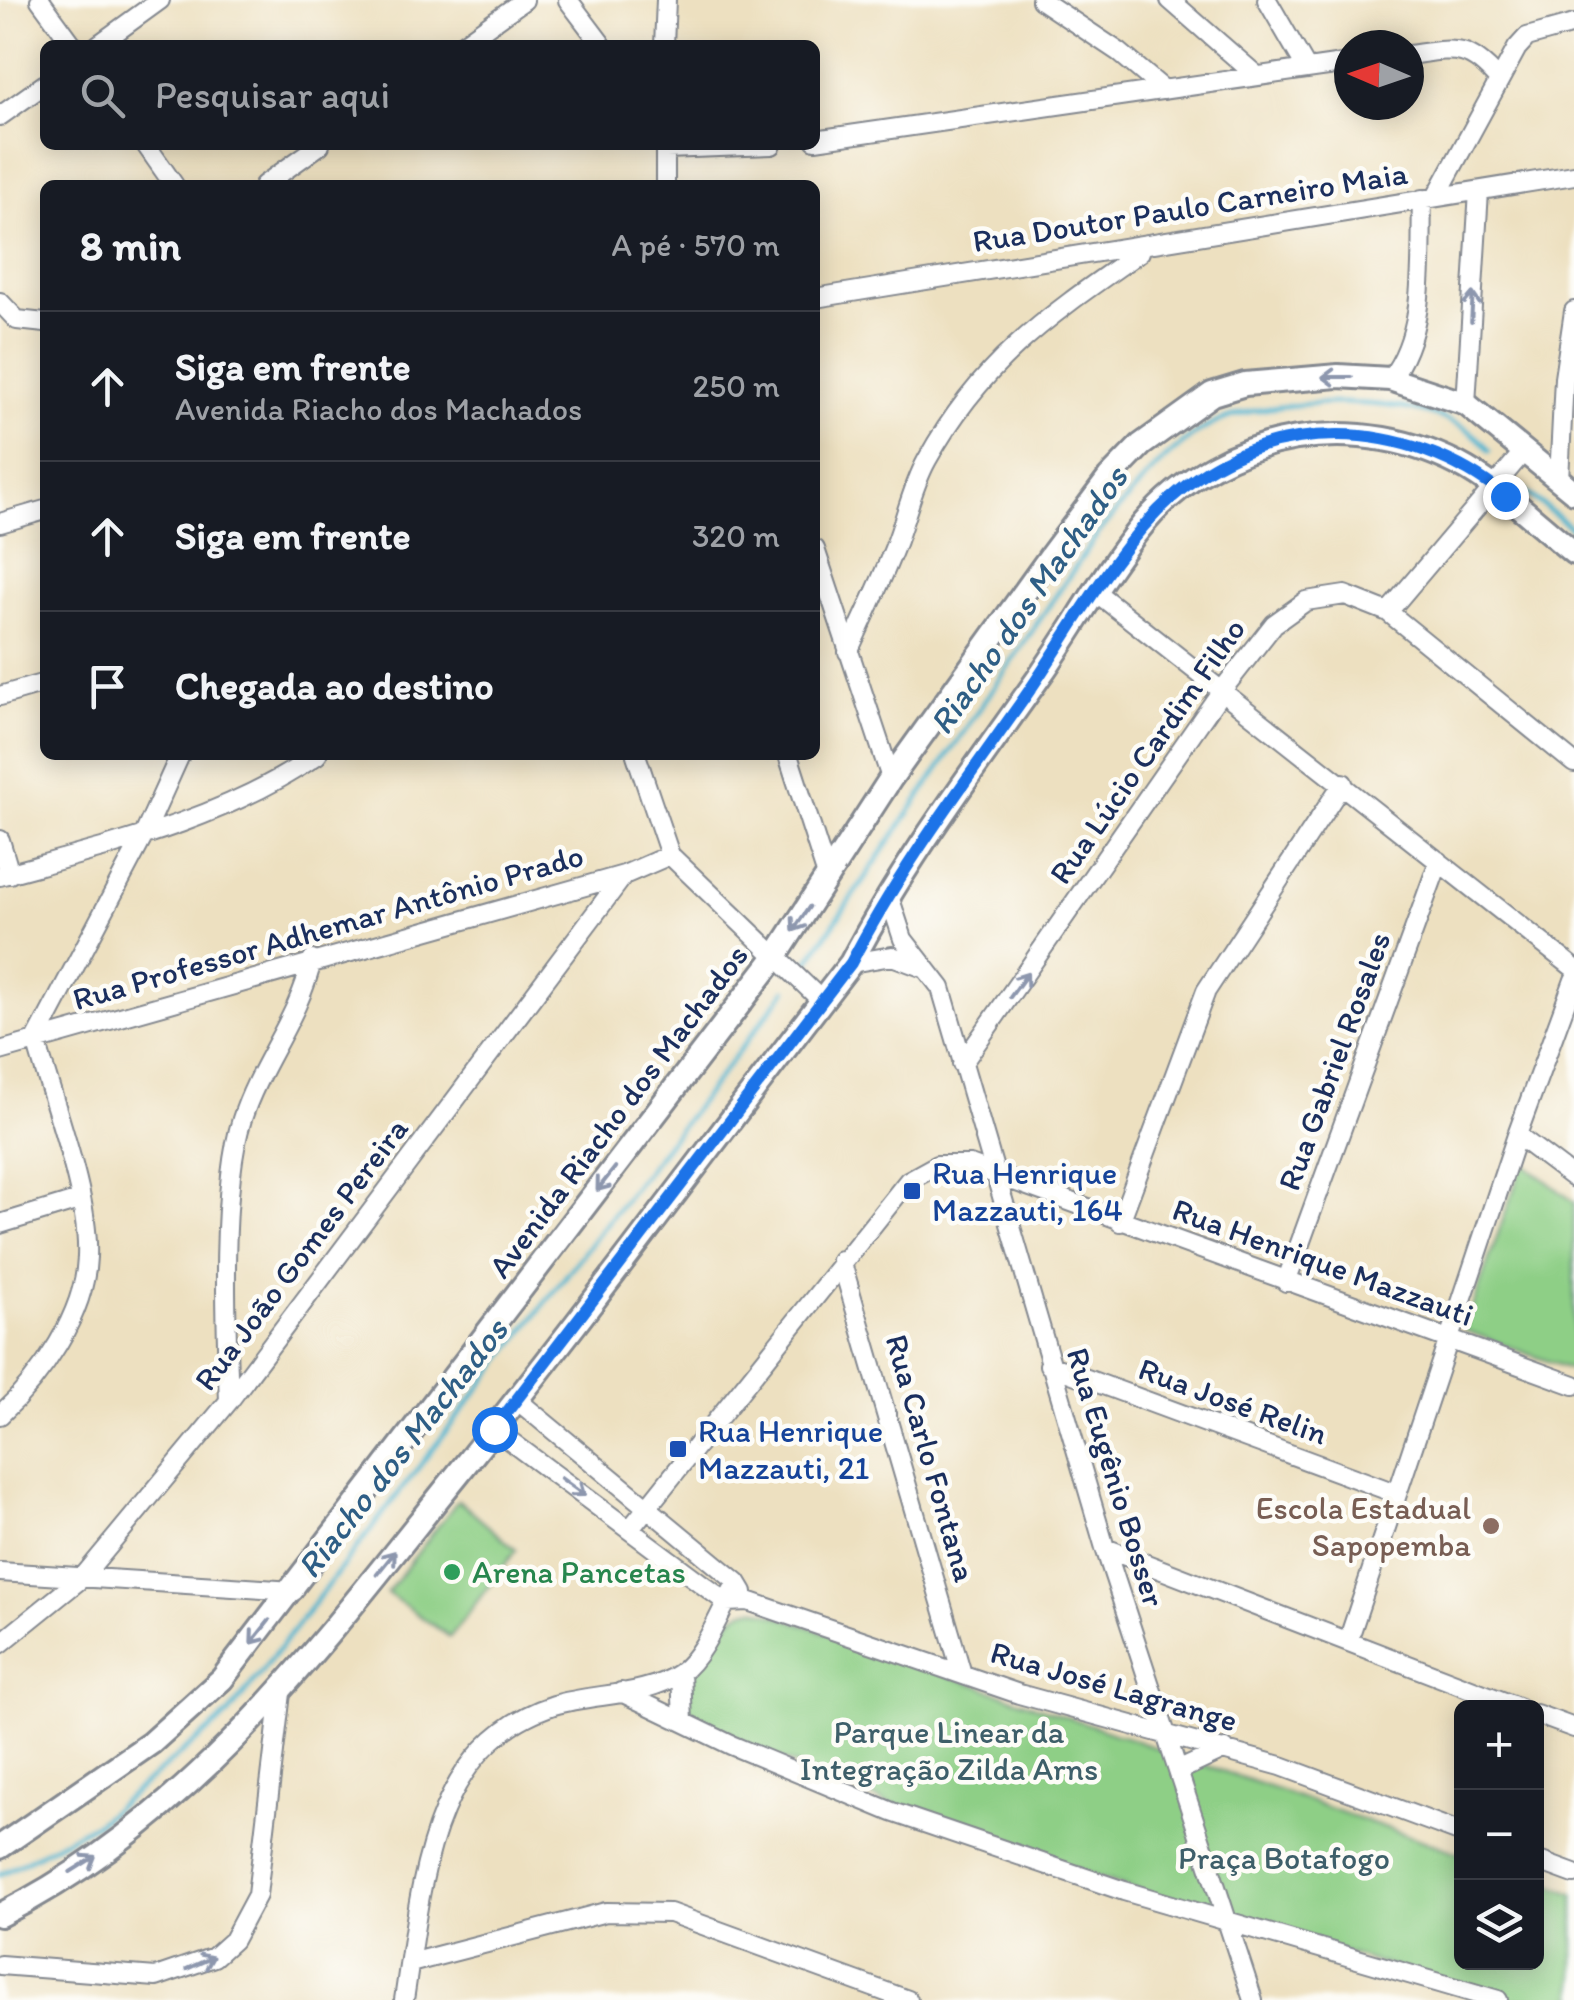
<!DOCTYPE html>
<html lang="pt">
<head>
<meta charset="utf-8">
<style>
  :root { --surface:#171b24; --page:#20242c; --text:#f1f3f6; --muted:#9ea1a6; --line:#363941 }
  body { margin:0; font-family:Itim,sans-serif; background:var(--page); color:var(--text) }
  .controls { position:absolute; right:30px; bottom:30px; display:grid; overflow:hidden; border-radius:15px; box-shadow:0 5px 25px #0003 }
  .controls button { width:90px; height:90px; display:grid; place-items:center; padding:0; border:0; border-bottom:2px solid var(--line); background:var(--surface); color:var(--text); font:50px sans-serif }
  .compass { position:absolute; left:1334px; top:30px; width:90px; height:90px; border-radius:50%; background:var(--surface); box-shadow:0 5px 25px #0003; rotate:272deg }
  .stop { position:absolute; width:30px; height:30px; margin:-22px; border:8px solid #1a73e8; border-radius:50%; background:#fff }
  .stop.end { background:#1a73e8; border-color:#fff; box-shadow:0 2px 10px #0008 }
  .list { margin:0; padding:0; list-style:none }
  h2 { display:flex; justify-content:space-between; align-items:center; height:130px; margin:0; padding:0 40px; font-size:42px }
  h2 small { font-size:32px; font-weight:400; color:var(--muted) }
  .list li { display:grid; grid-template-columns:65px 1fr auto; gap:30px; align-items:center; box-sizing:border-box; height:150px; padding:0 40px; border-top:2px solid var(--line) }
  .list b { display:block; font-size:38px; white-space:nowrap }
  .list p { margin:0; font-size:32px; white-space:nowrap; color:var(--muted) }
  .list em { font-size:32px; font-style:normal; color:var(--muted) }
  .icon { flex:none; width:55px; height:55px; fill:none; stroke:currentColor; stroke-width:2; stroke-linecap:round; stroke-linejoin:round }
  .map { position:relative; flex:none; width:1574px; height:2000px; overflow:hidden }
  .search { position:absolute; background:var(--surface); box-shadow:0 5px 25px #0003; left:40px; top:40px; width:780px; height:110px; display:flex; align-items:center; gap:25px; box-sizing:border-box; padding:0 35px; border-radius:15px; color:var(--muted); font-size:38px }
  .panel { position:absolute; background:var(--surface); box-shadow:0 5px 25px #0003; left:40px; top:180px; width:780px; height:580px; border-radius:15px }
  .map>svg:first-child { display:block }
  .green { fill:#8ecf86; stroke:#547f72; stroke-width:2.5 }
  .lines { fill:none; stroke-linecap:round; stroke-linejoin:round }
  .stream { stroke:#50b4ce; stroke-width:5 }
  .minor-casing { stroke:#84888f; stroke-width:22 }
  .tertiary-casing { stroke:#84888f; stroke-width:28 }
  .minor { stroke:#fff; stroke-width:18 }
  .tertiary { stroke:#fff; stroke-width:22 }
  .oneway { stroke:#8d97ae }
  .route { stroke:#1a73e8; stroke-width:12 }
  .transit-dot { fill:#1a4fb4; stroke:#fdfcf7; stroke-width:4 }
  .education-dot { fill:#8d6e63; stroke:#fdfcf7; stroke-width:4 }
  .leisure-dot { fill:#2e9e5b; stroke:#fdfcf7; stroke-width:4 }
  .labels { text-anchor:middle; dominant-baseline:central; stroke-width:9; stroke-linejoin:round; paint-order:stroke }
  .street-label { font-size:32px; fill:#1b2f5e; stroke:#fdfcf7 }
  .transit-label { font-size:32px; fill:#164399; stroke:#fdfcf7; text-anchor:start }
  .education-label { font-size:32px; fill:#785e54; stroke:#fdfcf7; text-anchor:end }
  .leisure-label { font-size:32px; fill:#27864d; stroke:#fdfcf7; text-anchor:start }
  .park-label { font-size:32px; fill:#3e5f6a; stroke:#fdfcf7 }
  .water-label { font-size:35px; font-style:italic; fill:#2e5e85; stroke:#fdfcf7 }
</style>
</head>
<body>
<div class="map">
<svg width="1574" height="2000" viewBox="0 0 1574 2000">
  <rect width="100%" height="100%" fill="#fdfcf7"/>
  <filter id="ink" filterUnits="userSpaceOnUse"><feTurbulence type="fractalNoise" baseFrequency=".01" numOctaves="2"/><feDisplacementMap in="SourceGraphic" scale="20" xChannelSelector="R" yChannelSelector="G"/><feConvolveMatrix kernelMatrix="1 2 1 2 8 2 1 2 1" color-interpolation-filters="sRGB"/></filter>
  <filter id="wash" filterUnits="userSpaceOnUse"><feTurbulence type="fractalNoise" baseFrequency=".0048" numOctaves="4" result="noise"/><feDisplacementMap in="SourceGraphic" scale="40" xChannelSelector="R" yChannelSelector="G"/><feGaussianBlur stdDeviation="2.25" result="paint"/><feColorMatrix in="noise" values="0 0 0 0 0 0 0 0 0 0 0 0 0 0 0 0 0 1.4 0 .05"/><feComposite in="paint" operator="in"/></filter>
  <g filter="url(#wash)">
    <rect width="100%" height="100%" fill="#ede0c0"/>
    <path class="green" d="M 1523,1163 L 1574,1202 L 1574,1371 L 1464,1330 Z
      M 458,1500 L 516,1550 L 450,1637 L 387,1593 Z
      M 755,1608 L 1461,1854 L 1462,1962 L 1536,1962 L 1537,1880 L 1574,1894 L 1574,2000 L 1509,2000 L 1474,1991 C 1209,1912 939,1840 691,1717 L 683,1692 C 699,1665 721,1611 755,1608 Z"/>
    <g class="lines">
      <path class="stream" d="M 1513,482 L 1574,530
        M 806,965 L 1097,535 C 1130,495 1172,441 1220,421 C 1278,396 1453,390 1489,451
        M 0,1875 L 98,1822 L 228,1715 L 786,990"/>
    </g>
  </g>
  <g filter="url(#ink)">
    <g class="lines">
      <defs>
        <path id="minor" d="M 40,0 L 73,45
          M 568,0 L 602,45
          M 1041,0 L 1119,52 L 1164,90
          M 1170,0 L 1257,76
          M 1267,0 L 1307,69
          M 98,45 L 160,0
          M 461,45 L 524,0
          M 664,45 L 666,0
          M 1409,55 C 1453,49 1467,43 1498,79
          M 0,116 L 45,84
          M 815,140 L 1349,63
          M 146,145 L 174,185
          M 665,145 L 665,185
          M 666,149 L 772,145
          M 264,185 L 320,145
          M 1436,197 L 1517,48 L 1527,37 L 1574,24
          M 815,298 L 1574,175
          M 0,302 L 17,320 L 45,323
          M 1390,379 C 1428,331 1420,258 1422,199
          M 1466,404 L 1479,191
          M 1559,480 L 1564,378 L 1574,311
          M 0,523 L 45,510
          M 815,549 L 891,778
          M 1097,593 L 1574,968
          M 1388,612 L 1525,450
          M 848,652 C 864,617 881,582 895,546 C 906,518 912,487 927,460 C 982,360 1050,315 1140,252
          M 0,696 L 45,683
          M 636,755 L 670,855 L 822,1001
          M 788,755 L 828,879
          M 0,840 L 10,874
          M 0,876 C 109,846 223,820 317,755
          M 888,893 L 903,939 L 941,988 L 1105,1548 L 1253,2000
          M 851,963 L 892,956 L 924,968
          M 0,1051 L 624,875 L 670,855
          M 962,1064 L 1223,689 L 1274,624 L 1306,601 L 1345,595 L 1388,612 L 1574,763
          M 1517,1135 L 1574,1178
          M 1120,1222 L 1206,991 L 1343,783
          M 0,1224 L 79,1200
          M 841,1260 L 962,1674
          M 1286,1282 L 1439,861
          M 1049,1365 L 1395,1493
          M 517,1400 L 737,1582 L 743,1592
          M 229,1401 C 226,1326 220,1188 242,1119 C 260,1063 299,1018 312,960
          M 0,1415 C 41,1378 85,1314 87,1257 C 90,1197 52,1100 36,1040 L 143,837 L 180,755
          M 494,1429 L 726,1602 L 748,1601 L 1019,1694 L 1281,1766 L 1462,1833
          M 630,1529 L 908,1181 L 937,1165 L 970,1165 L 1574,1385
          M 1105,1548 L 1520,1708
          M 0,1572 L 294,1591
          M 1349,1638 L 1517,1135 L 1574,980
          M 0,1644 L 83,1577 L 229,1401 L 624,875
          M 681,1672 L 683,1722
          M 621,1692 L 731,1745 L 892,1812 L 1124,1891 L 1498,2000
          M 1536,1714 L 1574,1728
          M 1180,1770 L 1225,1749
          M 1536,1860 L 1574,1874
          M 410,1963 L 606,1912 L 670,1913 L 908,2000
          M 0,1965 L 156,1977 L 214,1957 L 233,1940 L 257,1895 L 281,1693
          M 404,2000 C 421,1890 428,1745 554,1705 C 593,1693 646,1697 680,1673 C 705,1655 721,1609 737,1582"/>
        <path id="tertiary" d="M 0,1847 L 151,1743 L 222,1679 L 774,959 L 891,778 L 1050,557 L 1109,478 L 1141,445 L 1212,394 L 1245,384 L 1338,376 L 1390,379 L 1466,404 L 1574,492
          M 0,1915 C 188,1821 312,1656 440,1496 C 581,1322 714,1140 851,963 C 905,860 975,768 1042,673 C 1076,624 1106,569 1144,523 C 1224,429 1361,409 1467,469 C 1506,492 1539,525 1574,553"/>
      </defs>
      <use href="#minor" class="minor-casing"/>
      <use href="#tertiary" class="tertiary-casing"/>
      <use href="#minor" class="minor"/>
      <use href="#tertiary" class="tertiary"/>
    </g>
    <defs><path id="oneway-shaft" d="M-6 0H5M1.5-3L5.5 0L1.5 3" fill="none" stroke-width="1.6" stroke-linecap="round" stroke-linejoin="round" transform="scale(2.5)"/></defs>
    <g class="oneway">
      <use href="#oneway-shaft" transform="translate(1472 307) rotate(-87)"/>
      <use href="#oneway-shaft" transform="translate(1337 377) rotate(-180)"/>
      <use href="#oneway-shaft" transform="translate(801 919) rotate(124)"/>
      <use href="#oneway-shaft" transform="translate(1019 985) rotate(-54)"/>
      <use href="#oneway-shaft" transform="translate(606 1179) rotate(128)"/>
      <use href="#oneway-shaft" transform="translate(573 1487) rotate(36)"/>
      <use href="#oneway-shaft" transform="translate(386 1563) rotate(-51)"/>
      <use href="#oneway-shaft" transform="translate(260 1632) rotate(129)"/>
      <use href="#oneway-shaft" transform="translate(83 1864) rotate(-32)"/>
      <use href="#oneway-shaft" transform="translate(200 1963) rotate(-24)"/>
    </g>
  </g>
  <g class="lines" filter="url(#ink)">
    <path class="route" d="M 494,1429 L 851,963 C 900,868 964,784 1025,697 C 1110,574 1166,436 1338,435 C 1398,435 1459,458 1505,496"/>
  </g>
  <g class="transit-dot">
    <rect x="902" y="1181" width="20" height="20" rx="5"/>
    <rect x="668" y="1439" width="20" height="20" rx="5"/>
  </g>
  <circle class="education-dot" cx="1491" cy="1526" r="10"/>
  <circle class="leisure-dot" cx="452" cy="1572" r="10"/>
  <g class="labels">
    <g class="street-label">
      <text transform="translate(1190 207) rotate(-9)">Rua Doutor Paulo Carneiro Maia</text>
      <text transform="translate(1147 751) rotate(-55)">Rua Lúcio Cardim Filho</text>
      <text transform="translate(328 927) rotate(-16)">Rua Professor Adhemar Antônio Prado</text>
      <text transform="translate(1334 1061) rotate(-70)">Rua Gabriel Rosales</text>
      <text transform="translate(618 1111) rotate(-53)">Avenida Riacho dos Machados</text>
      <text transform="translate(301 1254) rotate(-53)">Rua João Gomes Pereira</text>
      <text transform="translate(1323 1262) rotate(20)">Rua Henrique Mazzauti</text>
      <text transform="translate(1233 1401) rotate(20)">Rua José Relin</text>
      <text transform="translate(931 1458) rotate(74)">Rua Carlo Fontana</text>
      <text transform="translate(1116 1477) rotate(73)">Rua Eugênio Bosser</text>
      <text transform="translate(1114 1686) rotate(16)">Rua José Lagrange</text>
    </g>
    <g class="transit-label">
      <text x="932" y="1173">Rua Henrique<tspan x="932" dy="37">Mazzauti, 164</tspan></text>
      <text x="698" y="1431">Rua Henrique<tspan x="698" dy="37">Mazzauti, 21</tspan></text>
    </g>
    <g class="education-label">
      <text x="1471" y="1508">Escola Estadual<tspan x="1471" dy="37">Sapopemba</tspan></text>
    </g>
    <g class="leisure-label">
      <text x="472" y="1572">Arena Pancetas</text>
    </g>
    <g class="park-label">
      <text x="949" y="1732">Parque Linear da<tspan x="949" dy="37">Integração Zilda Arns</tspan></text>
      <text x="1284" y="1858">Praça Botafogo</text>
    </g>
    <g class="water-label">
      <text transform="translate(1028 600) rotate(-55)">Riacho dos Machados</text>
      <text transform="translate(402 1448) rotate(-52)">Riacho dos Machados</text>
    </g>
  </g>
</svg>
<div class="controls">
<button>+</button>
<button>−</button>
<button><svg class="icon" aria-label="layers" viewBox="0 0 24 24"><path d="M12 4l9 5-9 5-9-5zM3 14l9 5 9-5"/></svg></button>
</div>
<svg class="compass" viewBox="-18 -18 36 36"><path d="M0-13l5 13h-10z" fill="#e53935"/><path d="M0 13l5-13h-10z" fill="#9ea1a6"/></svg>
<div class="stop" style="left:494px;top:1429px"></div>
<div class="stop end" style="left:1505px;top:496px"></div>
<div class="search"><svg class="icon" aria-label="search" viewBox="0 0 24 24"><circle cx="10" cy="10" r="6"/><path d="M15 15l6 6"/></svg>Pesquisar aqui</div>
<section class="panel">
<h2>8 min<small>A pé · 570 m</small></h2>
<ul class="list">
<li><svg class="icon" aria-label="ahead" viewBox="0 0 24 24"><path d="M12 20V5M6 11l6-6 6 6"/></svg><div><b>Siga em frente</b><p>Avenida Riacho dos Machados</p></div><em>250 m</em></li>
<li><svg class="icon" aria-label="ahead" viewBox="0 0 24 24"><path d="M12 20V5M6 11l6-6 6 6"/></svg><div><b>Siga em frente</b></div><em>320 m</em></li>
<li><svg class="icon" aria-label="arrive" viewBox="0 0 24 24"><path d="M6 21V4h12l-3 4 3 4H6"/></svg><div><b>Chegada ao destino</b></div></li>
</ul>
</section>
</div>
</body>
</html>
